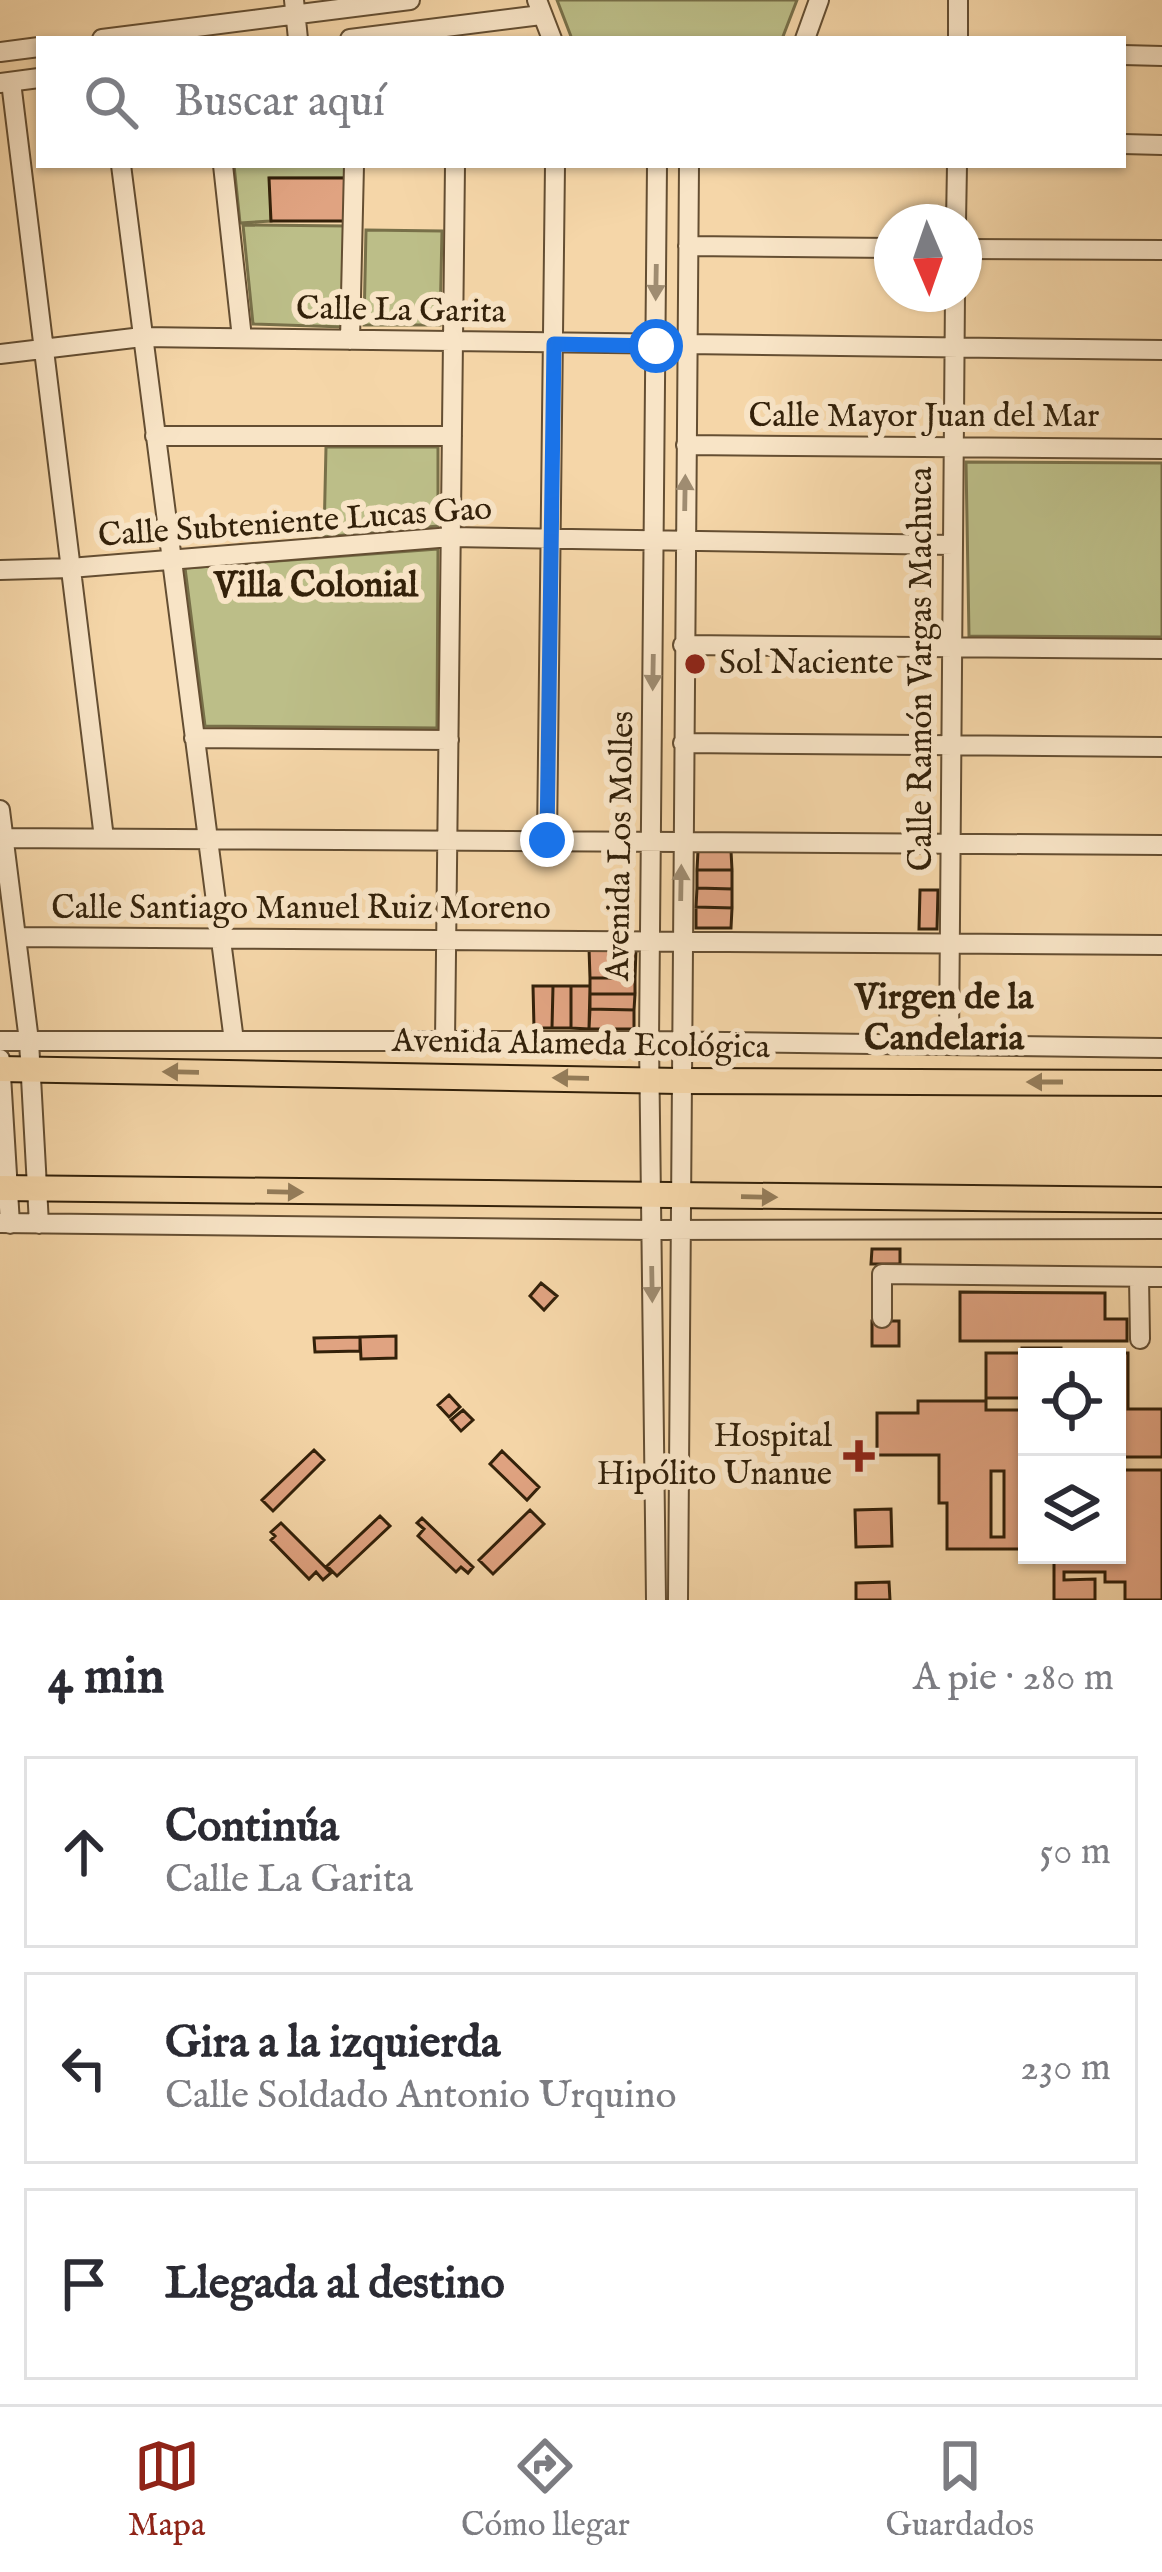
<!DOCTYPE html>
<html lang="es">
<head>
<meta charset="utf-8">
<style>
  :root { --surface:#fff; --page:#f7f7f7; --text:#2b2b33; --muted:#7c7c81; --line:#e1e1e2; --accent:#8f2418 }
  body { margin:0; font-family:"IM FELL English",serif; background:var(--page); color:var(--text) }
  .controls { position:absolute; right:36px; bottom:36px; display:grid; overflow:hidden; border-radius:0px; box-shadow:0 3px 9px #0004 }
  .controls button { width:108px; height:108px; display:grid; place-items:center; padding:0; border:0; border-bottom:3px solid var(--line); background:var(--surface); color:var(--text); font:60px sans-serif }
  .compass { position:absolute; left:874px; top:204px; width:108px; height:108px; border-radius:50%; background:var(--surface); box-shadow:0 3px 9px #0004; rotate:178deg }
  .stop { position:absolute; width:36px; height:36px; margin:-27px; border:9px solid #1a73e8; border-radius:50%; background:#fff }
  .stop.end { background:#1a73e8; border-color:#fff; box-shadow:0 3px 12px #0008 }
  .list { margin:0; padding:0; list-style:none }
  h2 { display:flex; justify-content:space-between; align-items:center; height:156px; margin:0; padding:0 48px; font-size:51px }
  h2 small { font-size:39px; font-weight:400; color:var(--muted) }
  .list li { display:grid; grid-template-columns:78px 1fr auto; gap:36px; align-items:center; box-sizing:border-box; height:192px; margin:0 24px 24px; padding:0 24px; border:3px solid var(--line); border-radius:0px }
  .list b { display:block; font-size:45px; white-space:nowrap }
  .list p { margin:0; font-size:39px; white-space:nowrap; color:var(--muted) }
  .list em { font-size:39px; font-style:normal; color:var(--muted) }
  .icon { flex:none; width:66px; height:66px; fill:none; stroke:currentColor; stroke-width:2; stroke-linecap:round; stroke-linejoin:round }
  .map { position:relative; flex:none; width:1162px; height:1600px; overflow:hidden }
  .search { position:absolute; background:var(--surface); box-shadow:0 3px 9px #0004; left:36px; right:36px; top:36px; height:132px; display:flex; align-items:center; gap:30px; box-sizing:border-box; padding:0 42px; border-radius:0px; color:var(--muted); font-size:45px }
  .sheet { height:804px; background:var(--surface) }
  nav { display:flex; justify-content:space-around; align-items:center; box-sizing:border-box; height:168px; border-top:3px solid var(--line); background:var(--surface); font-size:33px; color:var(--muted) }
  nav a { display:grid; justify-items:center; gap:6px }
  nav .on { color:var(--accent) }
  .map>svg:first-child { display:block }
  .green { fill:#bcbe88; stroke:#787049; stroke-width:3 }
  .building { fill:#e0a381; stroke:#33210a; stroke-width:3; fill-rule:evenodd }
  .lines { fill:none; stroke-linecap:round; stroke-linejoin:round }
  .minor-casing { stroke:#644e32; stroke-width:22 }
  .major-casing { stroke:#33210a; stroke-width:28 }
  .minor { stroke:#f8e4c6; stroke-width:18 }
  .major { stroke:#f5d6a8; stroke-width:24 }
  .oneway { fill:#9f8c71 }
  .oneway2 { fill:#947c59 }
  .route { stroke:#1a73e8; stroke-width:15 }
  .poi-dot { fill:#8f2418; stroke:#f8e4c6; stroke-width:4.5 }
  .labels { text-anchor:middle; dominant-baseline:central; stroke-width:12; stroke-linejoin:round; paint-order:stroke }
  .street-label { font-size:33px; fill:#33210a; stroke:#f8e4c6 }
  .poi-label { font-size:33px; fill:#33210a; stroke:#f8e4c6; text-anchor:start }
  .neighbourhood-label { font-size:36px; font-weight:bold; fill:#33210a; stroke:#f8e4c6 }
</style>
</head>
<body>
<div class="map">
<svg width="1162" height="1600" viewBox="0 0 1162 1600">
  <rect width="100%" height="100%" fill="#f5d6a8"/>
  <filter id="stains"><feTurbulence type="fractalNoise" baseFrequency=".00167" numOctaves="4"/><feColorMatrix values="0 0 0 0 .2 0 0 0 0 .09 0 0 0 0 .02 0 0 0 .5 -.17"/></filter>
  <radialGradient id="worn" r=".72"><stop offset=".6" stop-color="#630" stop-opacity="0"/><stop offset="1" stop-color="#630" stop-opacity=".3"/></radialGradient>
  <path class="green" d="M 557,0 L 797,0 L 782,39 L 572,39 Z
    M 234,165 L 347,165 L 348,178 L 270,178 L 271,221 L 240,223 Z
    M 243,225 L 346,226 L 343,327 L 253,324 Z
    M 366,230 L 442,231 L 440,325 L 364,325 Z
    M 326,447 L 438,447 L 438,526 L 324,537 Z
    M 966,462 L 1162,463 L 1162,637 L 969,636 Z
    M 438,549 L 437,728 L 205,726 L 185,568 Z"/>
  <path class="building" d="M 269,178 L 348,178 L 346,221 L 271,221 Z
    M 698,851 L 731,851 L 732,870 L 697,870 Z
    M 697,870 L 732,870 L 732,889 L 697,888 Z
    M 697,888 L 732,889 L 732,908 L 696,907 Z
    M 920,890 L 938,890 L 937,929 L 919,929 Z
    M 696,907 L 732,908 L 731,928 L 696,928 Z
    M 589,948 L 636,949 L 635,978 L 590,978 Z
    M 590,978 L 635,978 L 635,994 L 590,994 Z
    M 533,986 L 553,986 L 552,1028 L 534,1028 Z
    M 553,986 L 571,986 L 571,1028 L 552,1028 Z
    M 571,986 L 590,986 L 589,1029 L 571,1028 Z
    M 590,994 L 635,994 L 634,1010 L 590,1009 Z
    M 590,1009 L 634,1010 L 634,1029 L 589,1029 Z
    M 872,1249 L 900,1249 L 900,1264 L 871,1264 Z
    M 541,1283 L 557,1296 L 544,1310 L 530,1296 Z
    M 960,1292 L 1105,1293 L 1105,1319 L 1127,1319 L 1127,1341 L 960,1341 Z
    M 872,1321 L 899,1321 L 899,1346 L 872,1346 Z
    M 396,1336 L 396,1358 L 361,1359 L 360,1337 Z
    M 360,1337 L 360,1351 L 315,1352 L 314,1338 Z
    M 1022,1348 L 1061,1348 L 1061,1353 L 1128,1353 L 1128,1409 L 1162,1409 L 1162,1457 L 1117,1457 L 1117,1357 L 1027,1357 L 1027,1398 L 986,1398 L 986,1353 L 1022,1353 Z
    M 449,1395 L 460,1407 L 449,1417 L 438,1405 Z
    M 918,1401 L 986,1401 L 986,1410 L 1022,1410 L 1022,1404 L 1027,1404 L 1027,1549 L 947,1549 L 947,1503 L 939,1503 L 939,1455 L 877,1455 L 877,1413 L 918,1413 ZM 991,1471 L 1004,1471 L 1004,1537 L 991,1537 Z
    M 463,1410 L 473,1420 L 461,1431 L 451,1420 Z
    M 314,1450 L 324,1460 L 273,1511 L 262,1500 Z
    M 502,1451 L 539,1487 L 527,1500 L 490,1464 Z
    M 1117,1470 L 1162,1470 L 1162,1600 L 1125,1600 L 1125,1582 L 1105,1582 L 1105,1572 L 1064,1572 L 1064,1580 L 1095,1579 L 1095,1600 L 1054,1600 L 1054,1559 L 1035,1562 L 1032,1555 L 1117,1555 Z
    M 891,1509 L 892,1546 L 856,1547 L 855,1510 Z
    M 530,1510 L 544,1524 L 493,1574 L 479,1560 Z
    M 380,1516 L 390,1526 L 337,1576 L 327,1566 Z
    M 422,1518 L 473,1567 L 468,1573 L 461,1567 L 456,1572 L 418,1536 L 424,1529 L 417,1523 Z
    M 281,1523 L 331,1573 L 323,1580 L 316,1572 L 309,1579 L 271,1540 L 275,1536 L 271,1532 Z
    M 889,1582 L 890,1600 L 856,1600 L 856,1583 Z"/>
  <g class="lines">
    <defs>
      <path id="minor" d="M 294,0 L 298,39
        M 537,0 L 552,39
        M 102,39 L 410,0
        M 350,39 L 541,15
        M 805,39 L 819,0
        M 958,39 L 958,0
        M 0,52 L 39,47
        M 1123,55 L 1162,56
        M 11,82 L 104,838
        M 0,83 L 39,78
        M 1123,144 L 1162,145
        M 121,165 L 234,1041
        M 223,165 L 242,338
        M 956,222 L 957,165
        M 688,246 L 892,248
        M 964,249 L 1162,250
        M 350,340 L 354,165
        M 0,354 L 142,337 L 1162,350
        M 155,436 L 452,436
        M 686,445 L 1162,449
        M 0,570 L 70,568 L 451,537 L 953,545
        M 683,645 L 1162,649
        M 194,738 L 449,740
        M 683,743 L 1162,747
        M 0,810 L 29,1041 L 39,1224
        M 0,838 L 1162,845
        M 547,840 L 555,165
        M 16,937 L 1162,945
        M 0,1041 L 649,1041 L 1162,1048
        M 445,1041 L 455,165
        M 949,1044 L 955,294
        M 0,1059 L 10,1224
        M 0,1223 L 652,1230 L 1162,1229
        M 1139,1277 L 1140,1339
        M 882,1318 L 882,1274 L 1162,1277
        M 656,1600 L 649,1041 L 657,165
        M 678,1600 L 689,165"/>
      <path id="major" d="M 0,1069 L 679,1081 L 1162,1083
        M 0,1188 L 1162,1200"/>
    </defs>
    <use href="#minor" class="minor-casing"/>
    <use href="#major" class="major-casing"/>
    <use href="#minor" class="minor"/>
    <use href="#major" class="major"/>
  </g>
  <defs><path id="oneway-solid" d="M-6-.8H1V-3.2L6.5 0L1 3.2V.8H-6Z" transform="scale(3)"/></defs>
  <g class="oneway">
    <use href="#oneway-solid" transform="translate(656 282) rotate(91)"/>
    <use href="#oneway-solid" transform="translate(685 493) rotate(-89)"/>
    <use href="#oneway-solid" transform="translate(653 672) rotate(91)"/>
    <use href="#oneway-solid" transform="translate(681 883) rotate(-89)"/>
    <use href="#oneway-solid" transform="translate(652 1284) rotate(89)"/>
  </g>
  <g class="oneway2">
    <use href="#oneway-solid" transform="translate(181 1072) rotate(-179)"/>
    <use href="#oneway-solid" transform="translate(571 1078) rotate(-179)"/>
    <use href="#oneway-solid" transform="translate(1045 1082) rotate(-180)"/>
    <use href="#oneway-solid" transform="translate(285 1192) rotate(1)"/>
    <use href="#oneway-solid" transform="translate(759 1197) rotate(1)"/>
  </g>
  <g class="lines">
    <path class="route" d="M 547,840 L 554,344 L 656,346"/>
  </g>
  <g class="poi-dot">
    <circle cx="695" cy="664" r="12"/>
    <path d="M853 1438h12v12h12v12h-12v12h-12v-12h-12v-12h12z"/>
  </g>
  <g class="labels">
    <g class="street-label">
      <text transform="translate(401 311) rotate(1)">Calle La Garita</text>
      <text x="924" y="417">Calle Mayor Juan del Mar</text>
      <text transform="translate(295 523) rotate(-4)">Calle Subteniente Lucas Gao</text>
      <text transform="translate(922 669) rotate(-90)">Calle Ramón Vargas Machuca</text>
      <text transform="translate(621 846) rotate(-89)">Avenida Los Molles</text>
      <text x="301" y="909">Calle Santiago Manuel Ruiz Moreno</text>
      <text transform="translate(581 1045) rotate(1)">Avenida Alameda Ecológica</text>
    </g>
    <g class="poi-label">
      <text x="719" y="664">Sol Naciente</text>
      <text x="832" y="1437" text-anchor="end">Hospital<tspan x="832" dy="38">Hipólito Unanue</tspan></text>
    </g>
    <g class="neighbourhood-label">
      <text x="316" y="586">Villa Colonial</text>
      <text x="944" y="998">Virgen de la<tspan x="944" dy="41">Candelaria</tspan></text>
    </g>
  </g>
  <rect width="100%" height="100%" filter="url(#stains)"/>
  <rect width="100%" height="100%" fill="url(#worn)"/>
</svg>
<div class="controls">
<button><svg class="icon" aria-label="locate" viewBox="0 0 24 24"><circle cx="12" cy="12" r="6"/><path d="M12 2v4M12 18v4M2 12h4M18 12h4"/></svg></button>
<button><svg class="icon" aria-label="layers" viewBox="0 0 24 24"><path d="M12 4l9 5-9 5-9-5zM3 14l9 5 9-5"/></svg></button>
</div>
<svg class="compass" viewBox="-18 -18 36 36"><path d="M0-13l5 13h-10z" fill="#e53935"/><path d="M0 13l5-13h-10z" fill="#7c7c81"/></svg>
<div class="stop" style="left:656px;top:346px"></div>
<div class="stop end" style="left:547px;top:840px"></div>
<div class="search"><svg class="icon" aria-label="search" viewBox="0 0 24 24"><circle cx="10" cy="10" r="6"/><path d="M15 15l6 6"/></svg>Buscar aquí</div>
</div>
<section class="sheet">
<h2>4 min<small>A pie · 280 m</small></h2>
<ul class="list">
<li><svg class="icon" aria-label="ahead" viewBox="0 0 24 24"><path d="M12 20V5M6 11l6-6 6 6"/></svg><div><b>Continúa</b><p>Calle La Garita</p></div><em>50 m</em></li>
<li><svg class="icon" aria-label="left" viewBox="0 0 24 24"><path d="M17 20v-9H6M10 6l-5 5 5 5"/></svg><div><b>Gira a la izquierda</b><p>Calle Soldado Antonio Urquino</p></div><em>230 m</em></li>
<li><svg class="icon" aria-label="arrive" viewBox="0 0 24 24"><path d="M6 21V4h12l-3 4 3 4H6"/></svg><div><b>Llegada al destino</b></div></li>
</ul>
</section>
<nav>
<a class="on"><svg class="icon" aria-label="map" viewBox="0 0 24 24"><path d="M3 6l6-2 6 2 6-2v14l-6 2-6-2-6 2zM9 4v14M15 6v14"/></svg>Mapa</a>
<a><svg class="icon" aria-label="directions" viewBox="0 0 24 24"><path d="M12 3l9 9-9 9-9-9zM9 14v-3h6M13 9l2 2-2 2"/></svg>Cómo llegar</a>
<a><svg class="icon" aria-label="saved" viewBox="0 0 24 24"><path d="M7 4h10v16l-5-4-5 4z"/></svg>Guardados</a>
</nav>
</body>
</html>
